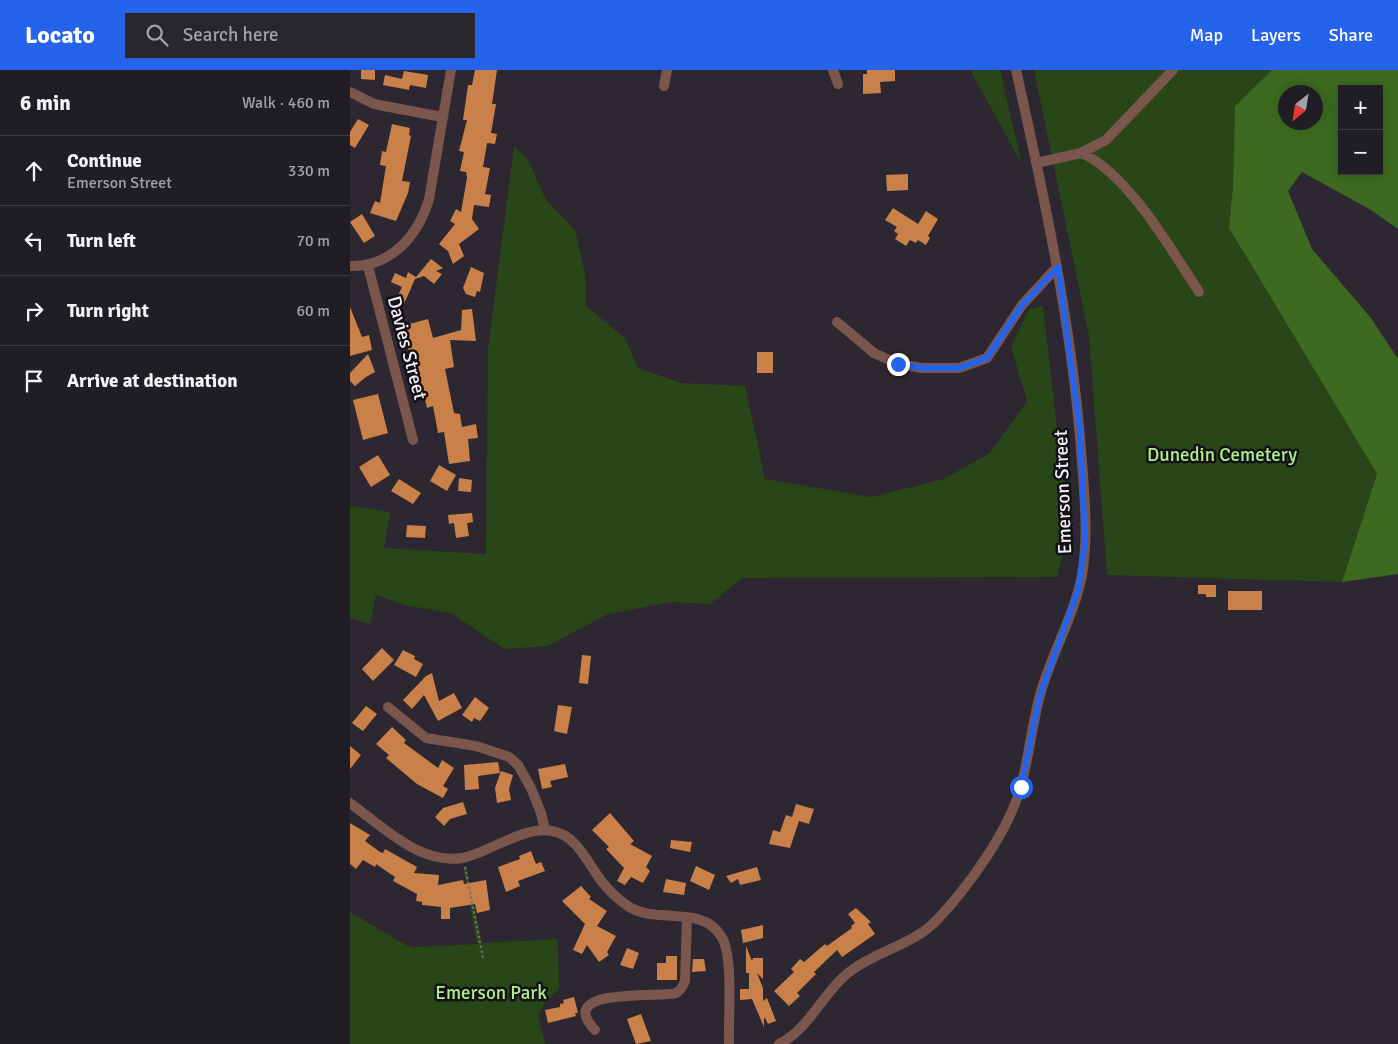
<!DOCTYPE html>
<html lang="en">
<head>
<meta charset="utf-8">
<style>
  :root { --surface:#211d24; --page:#29262c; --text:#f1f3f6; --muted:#a2a2a6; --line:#3e3b41; --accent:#2563eb }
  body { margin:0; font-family:Signika,sans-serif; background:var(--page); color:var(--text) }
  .controls { position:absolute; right:15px; top:15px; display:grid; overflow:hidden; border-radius:0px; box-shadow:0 2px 12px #0003 }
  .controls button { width:45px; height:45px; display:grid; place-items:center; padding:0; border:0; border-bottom:1px solid var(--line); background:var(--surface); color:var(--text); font:25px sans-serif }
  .compass { position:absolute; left:928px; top:15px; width:45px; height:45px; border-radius:50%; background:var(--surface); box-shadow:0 2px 12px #0003; rotate:210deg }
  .stop { position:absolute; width:15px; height:15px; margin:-11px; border:4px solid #2563eb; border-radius:50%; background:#fff }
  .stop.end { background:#2563eb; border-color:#fff; box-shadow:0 1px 5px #0008 }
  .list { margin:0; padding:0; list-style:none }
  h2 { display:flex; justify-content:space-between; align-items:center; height:65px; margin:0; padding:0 20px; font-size:21px }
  h2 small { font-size:16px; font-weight:400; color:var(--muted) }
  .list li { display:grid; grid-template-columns:32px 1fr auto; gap:15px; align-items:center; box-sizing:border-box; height:70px; padding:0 20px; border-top:1px solid var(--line) }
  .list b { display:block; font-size:19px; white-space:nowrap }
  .list p { margin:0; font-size:16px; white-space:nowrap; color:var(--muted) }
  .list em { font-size:16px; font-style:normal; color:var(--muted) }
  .icon { flex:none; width:28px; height:28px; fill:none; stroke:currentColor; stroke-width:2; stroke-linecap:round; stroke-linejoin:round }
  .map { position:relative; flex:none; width:1048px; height:974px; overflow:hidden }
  header { display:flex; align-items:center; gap:30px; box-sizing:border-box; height:70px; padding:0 25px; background:var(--accent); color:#fff }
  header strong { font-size:24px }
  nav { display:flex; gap:28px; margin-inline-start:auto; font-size:18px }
  .search { width:350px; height:45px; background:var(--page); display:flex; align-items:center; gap:12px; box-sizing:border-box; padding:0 18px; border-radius:0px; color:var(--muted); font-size:19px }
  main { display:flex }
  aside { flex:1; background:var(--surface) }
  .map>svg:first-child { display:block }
  .green { fill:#294618 }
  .forest { fill:#3d6a20; fill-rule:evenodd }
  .building { fill:#ca8149 }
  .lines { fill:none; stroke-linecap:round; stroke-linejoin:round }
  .path { stroke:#747078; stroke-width:2; stroke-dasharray:2.5 2.5; stroke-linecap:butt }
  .minor { stroke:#7b564d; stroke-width:10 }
  .route { stroke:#2563eb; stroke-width:6 }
  .labels { text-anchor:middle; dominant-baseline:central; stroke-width:5; stroke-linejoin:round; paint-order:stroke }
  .street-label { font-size:19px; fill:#f4f1f7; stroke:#131115 }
  .park-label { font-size:19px; fill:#aeef8c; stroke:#131115 }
</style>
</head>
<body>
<header>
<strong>Locato</strong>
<div class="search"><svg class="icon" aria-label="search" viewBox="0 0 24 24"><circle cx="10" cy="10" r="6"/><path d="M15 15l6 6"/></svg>Search here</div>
<nav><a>Map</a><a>Layers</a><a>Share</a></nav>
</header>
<main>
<aside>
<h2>6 min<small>Walk · 460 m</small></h2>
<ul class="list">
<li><svg class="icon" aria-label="ahead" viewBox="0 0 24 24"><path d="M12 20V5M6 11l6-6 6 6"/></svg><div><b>Continue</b><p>Emerson Street</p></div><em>330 m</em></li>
<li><svg class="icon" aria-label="left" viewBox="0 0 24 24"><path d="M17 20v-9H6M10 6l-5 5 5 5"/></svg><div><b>Turn left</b></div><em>70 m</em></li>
<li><svg class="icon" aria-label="right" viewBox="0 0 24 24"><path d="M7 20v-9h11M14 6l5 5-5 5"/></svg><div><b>Turn right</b></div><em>60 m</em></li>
<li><svg class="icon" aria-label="arrive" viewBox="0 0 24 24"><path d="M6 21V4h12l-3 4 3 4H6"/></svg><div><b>Arrive at destination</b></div></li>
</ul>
</aside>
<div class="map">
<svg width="1048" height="974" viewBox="0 0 1048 974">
  <rect width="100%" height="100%" fill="#2c2730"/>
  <path class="green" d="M 620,0 L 650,0 L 672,94 Z
    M 684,0 L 922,0 L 885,36 L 883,116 L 879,158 L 1027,404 L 992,512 L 757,505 L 739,266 Z
    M 164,76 L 178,90 L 196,130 L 225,160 L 235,203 L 236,236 L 275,268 L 288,298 L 331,313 L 395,316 L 415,409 L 521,427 L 594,409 L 640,383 L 677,331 L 661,277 L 679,239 L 693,236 L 714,420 L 713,481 L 707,507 L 392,508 L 360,534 L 321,532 L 258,544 L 198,576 L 154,579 L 101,543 L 54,535 L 26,525 L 20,554 L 0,548 L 0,436 L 40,442 L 34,478 L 136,484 L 138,279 Z
    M 116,796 L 132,873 L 208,869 L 209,919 L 196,931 L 188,945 L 195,974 L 0,974 L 0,842 L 56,875 L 65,877 L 127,874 L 113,797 Z"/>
  <path class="forest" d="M 922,0 L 1048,0 L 1048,159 L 1021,140 L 952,102 L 938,121 L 962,179 L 1021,248 L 1048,289 L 1048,504 L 992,512 L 1027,404 L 879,158 L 883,116 L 885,36 ZM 992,19 L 1029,19 L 1029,101 L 992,101 ZM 936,22 L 966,22 L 966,52 L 936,52 Z"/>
  <path class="building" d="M 11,0 L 25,0 L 25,10 L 11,9 Z
    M 125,0 L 147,0 L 142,34 L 146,34 L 141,63 L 147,64 L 145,74 L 137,73 L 133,97 L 140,98 L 135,124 L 141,125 L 139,137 L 124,135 L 122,149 L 129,159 L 109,174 L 114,186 L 103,194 L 98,181 L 89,174 L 105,154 L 100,151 L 106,139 L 111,142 L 117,108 L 116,102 L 110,101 L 114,82 L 109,81 L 117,50 L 113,50 L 118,15 L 122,15 Z
    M 517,0 L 545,0 L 545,11 L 530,12 L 531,23 L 513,24 L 513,4 L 517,4 Z
    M 54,1 L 78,5 L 76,18 L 60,15 L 59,20 L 33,15 L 35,5 L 52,9 Z
    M 8,49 L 19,55 L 5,78 L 0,75 L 0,62 Z
    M 42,54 L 60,58 L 59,65 L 61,66 L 52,111 L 60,112 L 58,123 L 46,151 L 20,143 L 25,131 L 30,133 L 36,96 L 30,95 L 32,81 L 36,82 Z
    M 558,104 L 558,120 L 537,121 L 536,105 Z
    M 543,138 L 568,154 L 576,141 L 588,149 L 578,166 L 580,168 L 576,175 L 568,170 L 566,173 L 560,170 L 556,176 L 545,169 L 548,164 L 544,161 L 547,157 L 535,150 Z
    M 12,144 L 25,166 L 14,173 L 0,152 Z
    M 81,189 L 93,198 L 86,201 L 92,204 L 84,214 L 74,206 L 65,209 L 54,234 L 46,230 L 52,217 L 41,212 L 45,203 L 56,208 L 58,202 L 66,207 Z
    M 121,197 L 134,203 L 130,222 L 127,221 L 125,227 L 116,224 L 113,218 Z
    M 0,237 L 12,267 L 19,265 L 22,280 L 0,286 Z
    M 122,239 L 126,271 L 100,270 L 104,297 L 95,299 L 104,343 L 110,344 L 112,357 L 126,354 L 128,368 L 118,369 L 120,391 L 99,394 L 94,362 L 88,363 L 83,336 L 77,338 L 67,295 L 63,296 L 52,256 L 78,249 L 83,268 L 111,260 L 112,240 Z
    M 407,282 L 423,282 L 423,303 L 407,303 Z
    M 18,284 L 25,302 L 16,307 L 5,316 L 0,311 L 0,303 Z
    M 28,324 L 38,363 L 13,370 L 3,330 Z
    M 28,385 L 40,405 L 21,417 L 9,397 Z
    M 89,395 L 106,405 L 97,421 L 80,411 Z
    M 109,408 L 122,410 L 121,422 L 108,421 Z
    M 49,409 L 71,423 L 63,434 L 41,421 Z
    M 122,443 L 123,452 L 117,453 L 119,466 L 106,468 L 104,453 L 99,454 L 98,445 Z
    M 57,455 L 76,456 L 75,468 L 56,467 Z
    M 848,515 L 866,515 L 866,527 L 856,527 L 856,524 L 848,524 Z
    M 878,521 L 912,521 L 912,540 L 878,540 Z
    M 32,578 L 44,590 L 23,611 L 12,599 Z
    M 53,580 L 65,586 L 64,589 L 73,594 L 66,607 L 44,595 Z
    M 232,585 L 241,586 L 238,614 L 229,613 Z
    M 82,603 L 89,631 L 104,623 L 112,638 L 88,651 L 74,625 L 62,639 L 53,630 L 76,606 Z
    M 125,627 L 139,638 L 130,651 L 124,648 L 122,652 L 112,645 Z
    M 208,635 L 222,637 L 217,664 L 204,661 Z
    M 16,636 L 27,644 L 13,661 L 2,653 Z
    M 42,657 L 56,670 L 54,673 L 88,698 L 92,690 L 104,698 L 93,716 L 98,719 L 93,728 L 67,714 L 36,688 L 39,685 L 26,674 Z
    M 0,676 L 11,685 L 0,699 Z
    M 148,692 L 150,703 L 128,706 L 129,719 L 115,720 L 114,695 Z
    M 215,694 L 218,707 L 200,711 L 202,717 L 192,719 L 188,699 Z
    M 151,701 L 163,705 L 159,719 L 161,730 L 147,733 L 145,718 Z
    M 113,732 L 117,744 L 100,749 L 94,756 L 85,747 L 93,738 Z
    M 446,734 L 464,739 L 459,754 L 449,751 L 440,778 L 419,774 L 423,760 L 430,762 L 436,745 L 442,747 Z
    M 260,743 L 284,771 L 280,774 L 302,786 L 296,797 L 300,801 L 293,813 L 281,807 L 275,815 L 267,811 L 274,798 L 256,779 L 259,777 L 242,760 Z
    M 0,753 L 20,765 L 15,771 L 30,782 L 33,783 L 35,779 L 67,797 L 64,803 L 89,805 L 88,815 L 113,810 L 114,814 L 136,810 L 140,840 L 127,843 L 125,834 L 100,838 L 100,849 L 91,849 L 91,837 L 72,835 L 72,832 L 66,831 L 67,824 L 43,811 L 45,807 L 26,794 L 25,797 L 13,790 L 6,799 L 0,794 Z
    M 321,770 L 342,772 L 340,782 L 320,778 Z
    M 181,781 L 186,794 L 191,792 L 195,801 L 168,811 L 170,816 L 156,822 L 148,797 L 170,789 L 169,786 Z
    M 346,796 L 365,805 L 359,820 L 340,811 Z
    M 407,797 L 411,810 L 390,815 L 388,809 L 381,813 L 376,806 Z
    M 316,809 L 336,813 L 334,825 L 313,822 Z
    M 231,816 L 241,827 L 239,829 L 257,841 L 247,856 L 266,866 L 257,882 L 259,885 L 249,892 L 237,875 L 232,884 L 223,880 L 235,854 L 212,831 Z
    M 506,838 L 521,852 L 518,854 L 525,864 L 492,887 L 487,880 L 464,902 L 466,904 L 447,923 L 450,926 L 439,936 L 424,921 L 444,902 L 441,899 L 450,889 L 454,892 L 475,874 L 477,876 L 502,858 L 501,856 L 505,853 L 498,844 Z
    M 413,855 L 413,868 L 393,873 L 391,860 Z
    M 396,876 L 402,891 L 403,888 L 413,888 L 413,909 L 407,903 L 413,918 L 413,931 L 417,928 L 426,951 L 418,954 L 415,948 L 414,948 L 414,957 L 402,929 L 390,930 L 390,919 L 399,919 L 399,903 L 396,903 Z
    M 277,878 L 289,883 L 283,899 L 270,895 Z
    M 316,886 L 327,886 L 327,910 L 307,910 L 307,893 L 316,893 Z
    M 343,889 L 354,889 L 356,901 L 342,902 Z
    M 224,927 L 228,943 L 225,943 L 226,946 L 198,953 L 195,940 L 210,937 L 210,934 L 214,933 L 213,930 Z
    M 291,944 L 301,971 L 286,974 L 277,949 Z"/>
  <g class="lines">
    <path class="path" d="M 115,797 L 133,888"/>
    <path class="minor" d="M 483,0 L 488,14
      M 314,16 L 317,0
      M 0,22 L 24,34 L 92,47
      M 731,83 C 777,102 822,181 849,222
      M 686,93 L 731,83 L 756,70 L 823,0
      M 0,196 C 41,197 68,166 79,129 L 101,0
      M 18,196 L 63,370
      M 487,252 L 524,283 L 548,294 L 572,298 L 609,298 L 637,288 L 672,235 L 707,197
      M 38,637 L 76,668 L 126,676 L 159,687 L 168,695 L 181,718 L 191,743 L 195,760
      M 0,733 C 32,756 70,795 112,788 C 125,786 139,778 151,773 C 167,766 184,758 202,761 C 228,765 238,795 253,813 C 260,822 269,830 278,836 C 306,855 351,834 371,866 C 384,885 378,949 379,974
      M 245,960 C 203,916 312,928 326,923 C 330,921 333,916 335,911 L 337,847
      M 429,974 C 460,959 474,920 502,900 C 529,880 563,875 587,850 C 618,817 659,761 671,716 C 679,686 682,655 690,625 C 701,584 724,547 732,505 C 739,464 734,420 731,379 C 721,251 694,125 666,0"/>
  </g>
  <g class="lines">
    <path class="route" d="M 548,294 L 572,298 L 609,298 L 637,288 L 672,235 L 708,197 L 730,360 L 735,472 L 728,520 L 690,625 L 671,717"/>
  </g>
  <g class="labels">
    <g class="street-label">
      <text transform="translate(57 278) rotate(75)">Davies Street</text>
      <text transform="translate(713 422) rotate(-92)">Emerson Street</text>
    </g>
    <g class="park-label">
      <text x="872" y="385">Dunedin Cemetery</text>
      <text x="141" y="923">Emerson Park</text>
    </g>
  </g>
</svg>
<div class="controls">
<button>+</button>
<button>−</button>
</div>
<svg class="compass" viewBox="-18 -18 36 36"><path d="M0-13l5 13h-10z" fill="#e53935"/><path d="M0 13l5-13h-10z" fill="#a2a2a6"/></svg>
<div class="stop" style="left:671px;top:717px"></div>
<div class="stop end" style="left:548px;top:294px"></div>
</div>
</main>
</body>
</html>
